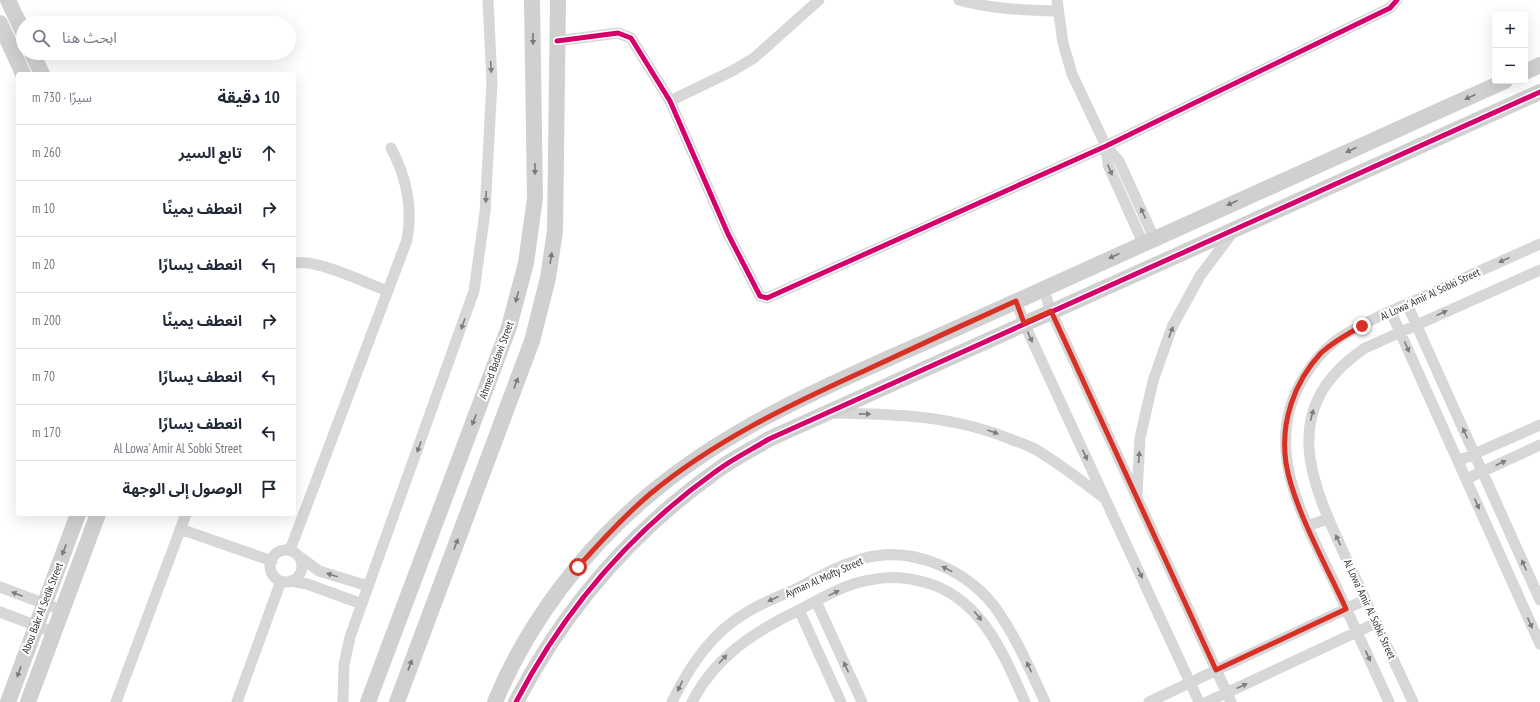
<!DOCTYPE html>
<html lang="ar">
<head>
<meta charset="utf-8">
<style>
  :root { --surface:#fff; --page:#f2f2f3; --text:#1f2937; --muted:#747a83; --line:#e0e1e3 }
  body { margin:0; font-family:"PT Sans Narrow","Noto Sans Arabic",sans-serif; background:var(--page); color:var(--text); direction:rtl }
  .controls { position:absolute; right:12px; top:12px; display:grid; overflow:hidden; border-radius:4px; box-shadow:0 4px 16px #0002 }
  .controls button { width:36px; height:36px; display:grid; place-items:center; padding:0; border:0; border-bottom:1px solid var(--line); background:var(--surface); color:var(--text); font:20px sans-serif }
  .stop { position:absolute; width:12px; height:12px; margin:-9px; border:3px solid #d93025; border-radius:50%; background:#fff }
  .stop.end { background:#d93025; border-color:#fff; box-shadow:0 1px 4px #0008 }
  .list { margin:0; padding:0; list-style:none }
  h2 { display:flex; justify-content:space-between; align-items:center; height:52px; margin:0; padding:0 16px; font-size:17px }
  h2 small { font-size:13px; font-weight:400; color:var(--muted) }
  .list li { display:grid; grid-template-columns:26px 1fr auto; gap:12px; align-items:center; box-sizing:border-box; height:56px; padding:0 16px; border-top:1px solid var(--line) }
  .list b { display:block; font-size:15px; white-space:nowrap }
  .list p { margin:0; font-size:13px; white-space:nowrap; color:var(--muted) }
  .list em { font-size:13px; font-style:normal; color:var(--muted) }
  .icon { flex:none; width:22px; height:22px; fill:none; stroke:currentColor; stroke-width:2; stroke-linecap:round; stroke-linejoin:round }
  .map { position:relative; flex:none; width:1540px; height:702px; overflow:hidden; direction:ltr }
  .search { position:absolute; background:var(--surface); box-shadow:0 4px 16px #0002; left:16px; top:16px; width:280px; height:44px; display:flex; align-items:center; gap:10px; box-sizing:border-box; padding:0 14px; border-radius:22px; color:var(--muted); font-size:15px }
  .panel { position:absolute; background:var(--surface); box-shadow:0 4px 16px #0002; left:16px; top:72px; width:280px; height:444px; border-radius:4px; direction:rtl }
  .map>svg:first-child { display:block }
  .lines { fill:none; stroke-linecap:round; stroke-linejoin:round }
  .street { stroke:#d7d7d7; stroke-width:11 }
  .secondary { stroke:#d0d0d0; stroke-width:16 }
  .cycleway-casing { stroke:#fff; stroke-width:8 }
  .cycleway { stroke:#d6006c; stroke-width:5 }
  .oneway { fill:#7a7a7a }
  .oneway2 { fill:#7d7d7d }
  .route { stroke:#d93025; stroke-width:5 }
  .labels { text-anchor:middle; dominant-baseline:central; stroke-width:4; stroke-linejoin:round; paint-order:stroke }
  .street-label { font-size:11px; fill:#333; stroke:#fff }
</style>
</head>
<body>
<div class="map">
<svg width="1540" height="702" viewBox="0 0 1540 702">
  <rect width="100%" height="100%" fill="#fff"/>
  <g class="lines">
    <path class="street" d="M 959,0 C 991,9 1024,10 1058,11
      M 1057,0 L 1063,43 L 1072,74 L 1106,146 L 1119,161 L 1154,238
      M 557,41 L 618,33 L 631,38 L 670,101 L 728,234 L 760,296 L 767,298 L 1106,146 L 1390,8 L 1397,0
      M 670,101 L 732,71 L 754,58 L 819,0
      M 1106,146 L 1108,165 L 1143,243
      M 294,263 C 317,259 364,282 387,291
      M 1043,288 L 1051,311 L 1231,702
      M 1016,301 L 1024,323 L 1199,702
      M 1407,304 L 1540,600
      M 1391,312 L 1540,644
      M 831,413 C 892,414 952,415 1010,439 C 1018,442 1027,445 1035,449 C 1060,464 1082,481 1104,498
      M 1458,461 L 1540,425
      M 1466,479 L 1540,445
      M 1137,494 L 1140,438 L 1153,381 L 1172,327 L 1200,276 L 1233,232
      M 1307,526 L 1328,519
      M 180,529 L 272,561
      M 290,550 L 407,240 C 413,207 407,178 391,148
      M270 566a16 16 0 1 1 32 0a16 16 0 1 1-32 0Z
      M 300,557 L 319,571 L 368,586
      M 290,581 L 307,584 L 362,604
      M 0,587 L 61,610
      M 816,601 L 862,702
      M 799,610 L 841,702
      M 0,612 L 53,632
      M 116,702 L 186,514
      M 237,702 L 281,581
      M 343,702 L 344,665 L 350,637 L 474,291 L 485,212 L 492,82 L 488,0
      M 672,702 C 690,665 713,631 749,611 C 764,602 780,596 796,589 C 817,578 839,565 862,559 C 912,544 971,571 999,613 C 1018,641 1031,672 1045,702
      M 692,702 C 715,657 754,632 797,611 C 820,599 844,584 870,580 C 887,576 906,577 924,582 C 981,597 1003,653 1025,702
      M 1149,702 L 1365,600
      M 1207,702 L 1376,623
      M 1389,702 C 1371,662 1352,622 1334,582 C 1305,521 1263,451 1300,384 C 1310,366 1323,349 1341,337 C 1366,321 1395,309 1423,297 C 1462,279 1501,261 1540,244
      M 1413,702 C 1393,659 1373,616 1353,573 C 1315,490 1271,412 1365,348 L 1540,270"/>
    <path class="secondary" d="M 8,0 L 23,32
      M 0,23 L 23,74
      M 32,53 L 42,74
      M 1525,72 L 1540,65
      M 8,702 L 78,514
      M 28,702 L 98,514
      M 368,702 L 509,327 L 526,263 L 535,198 L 532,0
      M 397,702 L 532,341 L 548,278 L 555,231 L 558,0
      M 495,702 C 528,622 584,549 650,494 C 745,414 866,370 977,319 C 1153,239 1329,160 1505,81
      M 516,702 C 564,610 631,532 715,472 C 732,459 751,450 769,439 L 1540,92"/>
    <defs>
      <path id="cycleway" d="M 557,41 L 618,33 L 631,38 L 670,101 L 728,234 L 760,296 L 767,298 L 1106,146 L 1390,8 L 1397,0
        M 516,702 C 564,610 631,532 715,472 C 732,459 751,450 769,439 L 1540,92"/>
    </defs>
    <use href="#cycleway" class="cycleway-casing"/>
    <use href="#cycleway" class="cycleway"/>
  </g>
  <defs><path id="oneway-solid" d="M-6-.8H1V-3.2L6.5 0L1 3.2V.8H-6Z"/></defs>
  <g class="oneway">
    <use href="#oneway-solid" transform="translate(533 39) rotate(89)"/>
    <use href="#oneway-solid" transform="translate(1470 97) rotate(156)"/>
    <use href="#oneway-solid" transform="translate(1351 150) rotate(156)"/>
    <use href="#oneway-solid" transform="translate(535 169) rotate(90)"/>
    <use href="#oneway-solid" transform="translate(1232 203) rotate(156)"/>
    <use href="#oneway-solid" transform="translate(1114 256) rotate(156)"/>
    <use href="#oneway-solid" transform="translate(551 258) rotate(-81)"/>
    <use href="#oneway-solid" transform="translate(517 297) rotate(105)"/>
    <use href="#oneway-solid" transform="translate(516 383) rotate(-69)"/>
    <use href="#oneway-solid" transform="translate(474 420) rotate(111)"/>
    <use href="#oneway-solid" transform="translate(456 544) rotate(-69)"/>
    <use href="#oneway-solid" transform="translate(64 550) rotate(111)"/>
    <use href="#oneway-solid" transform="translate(410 665) rotate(-70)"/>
    <use href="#oneway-solid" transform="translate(19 672) rotate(110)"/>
  </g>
  <g class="oneway2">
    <use href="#oneway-solid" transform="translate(491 67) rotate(87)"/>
    <use href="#oneway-solid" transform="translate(1110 170) rotate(67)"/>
    <use href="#oneway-solid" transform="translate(486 197) rotate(93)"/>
    <use href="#oneway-solid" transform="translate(1143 213) rotate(-115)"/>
    <use href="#oneway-solid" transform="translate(1504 260) rotate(156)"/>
    <use href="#oneway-solid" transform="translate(1442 313) rotate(-24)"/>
    <use href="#oneway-solid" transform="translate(463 324) rotate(109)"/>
    <use href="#oneway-solid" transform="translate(1171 332) rotate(-69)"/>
    <use href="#oneway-solid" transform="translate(1030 337) rotate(65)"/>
    <use href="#oneway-solid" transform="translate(1407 347) rotate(66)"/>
    <use href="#oneway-solid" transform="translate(865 414) rotate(1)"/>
    <use href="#oneway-solid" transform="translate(1312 415) rotate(-75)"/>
    <use href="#oneway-solid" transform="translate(993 432) rotate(20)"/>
    <use href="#oneway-solid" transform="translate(1465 433) rotate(-114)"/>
    <use href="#oneway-solid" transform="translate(419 447) rotate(110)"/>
    <use href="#oneway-solid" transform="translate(1085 455) rotate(65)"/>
    <use href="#oneway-solid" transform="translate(1139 457) rotate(-86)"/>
    <use href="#oneway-solid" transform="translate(1501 463) rotate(-25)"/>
    <use href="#oneway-solid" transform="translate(1477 504) rotate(66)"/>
    <use href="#oneway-solid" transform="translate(1338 540) rotate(-115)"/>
    <use href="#oneway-solid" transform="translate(1524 565) rotate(-114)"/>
    <use href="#oneway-solid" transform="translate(947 569) rotate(-153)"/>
    <use href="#oneway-solid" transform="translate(1140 573) rotate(65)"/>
    <use href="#oneway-solid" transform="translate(332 575) rotate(-163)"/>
    <use href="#oneway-solid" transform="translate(834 593) rotate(-26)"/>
    <use href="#oneway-solid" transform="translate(17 594) rotate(-159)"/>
    <use href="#oneway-solid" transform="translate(773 599) rotate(155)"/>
    <use href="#oneway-solid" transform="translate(978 616) rotate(51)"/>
    <use href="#oneway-solid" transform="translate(1530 623) rotate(66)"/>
    <use href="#oneway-solid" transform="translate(1368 656) rotate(65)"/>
    <use href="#oneway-solid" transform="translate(723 659) rotate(-47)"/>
    <use href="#oneway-solid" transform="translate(846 667) rotate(-115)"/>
    <use href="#oneway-solid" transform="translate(1029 667) rotate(-115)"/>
    <use href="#oneway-solid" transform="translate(680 686) rotate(115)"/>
    <use href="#oneway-solid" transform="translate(1242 686) rotate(-25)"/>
  </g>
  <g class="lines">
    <path class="route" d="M 578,567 C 601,541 624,516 650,494 C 714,441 789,405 864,371 C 915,347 965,324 1016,301 L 1024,323 L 1051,311 L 1216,670 L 1346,609 C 1327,567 1293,507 1286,463 C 1280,423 1294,382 1321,353 C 1333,342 1347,334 1362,326"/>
  </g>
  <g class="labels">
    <g class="street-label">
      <text transform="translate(1430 294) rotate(-25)">Al Lowa' Amir Al Sobki Street</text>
      <text transform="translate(496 360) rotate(-70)">Ahmed Badawi Street</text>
      <text transform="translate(824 577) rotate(-24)">Ayman Al Mofty Street</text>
      <text transform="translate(42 608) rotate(-69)">Abou Bakr Al Sedik Street</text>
      <text transform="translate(1370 609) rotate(65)">Al Lowa' Amir Al Sobki Street</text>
    </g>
  </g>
</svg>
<div class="controls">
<button>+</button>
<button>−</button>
</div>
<div class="stop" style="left:578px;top:567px"></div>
<div class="stop end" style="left:1362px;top:326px"></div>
<div class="search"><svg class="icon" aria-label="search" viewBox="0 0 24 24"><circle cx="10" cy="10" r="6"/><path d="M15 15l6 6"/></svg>ابحث هنا</div>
<section class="panel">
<h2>10 دقيقة<small>سيرًا · 730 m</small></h2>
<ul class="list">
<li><svg class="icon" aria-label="ahead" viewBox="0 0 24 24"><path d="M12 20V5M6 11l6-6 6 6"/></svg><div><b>تابع السير</b></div><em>260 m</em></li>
<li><svg class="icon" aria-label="right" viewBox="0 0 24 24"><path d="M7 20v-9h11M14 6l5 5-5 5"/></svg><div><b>انعطف يمينًا</b></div><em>10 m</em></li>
<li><svg class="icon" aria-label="left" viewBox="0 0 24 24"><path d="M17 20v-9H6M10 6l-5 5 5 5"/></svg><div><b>انعطف يسارًا</b></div><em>20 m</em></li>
<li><svg class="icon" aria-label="right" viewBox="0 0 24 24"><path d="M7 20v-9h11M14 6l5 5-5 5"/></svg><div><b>انعطف يمينًا</b></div><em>200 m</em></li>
<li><svg class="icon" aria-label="left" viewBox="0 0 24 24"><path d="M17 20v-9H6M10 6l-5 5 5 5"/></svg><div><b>انعطف يسارًا</b></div><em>70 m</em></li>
<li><svg class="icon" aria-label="left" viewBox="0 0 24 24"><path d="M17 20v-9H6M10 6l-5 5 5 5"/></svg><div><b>انعطف يسارًا</b><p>Al Lowa' Amir Al Sobki Street</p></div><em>170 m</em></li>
<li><svg class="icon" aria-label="arrive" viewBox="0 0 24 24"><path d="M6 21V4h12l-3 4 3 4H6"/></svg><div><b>الوصول إلى الوجهة</b></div></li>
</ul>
</section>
</div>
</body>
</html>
